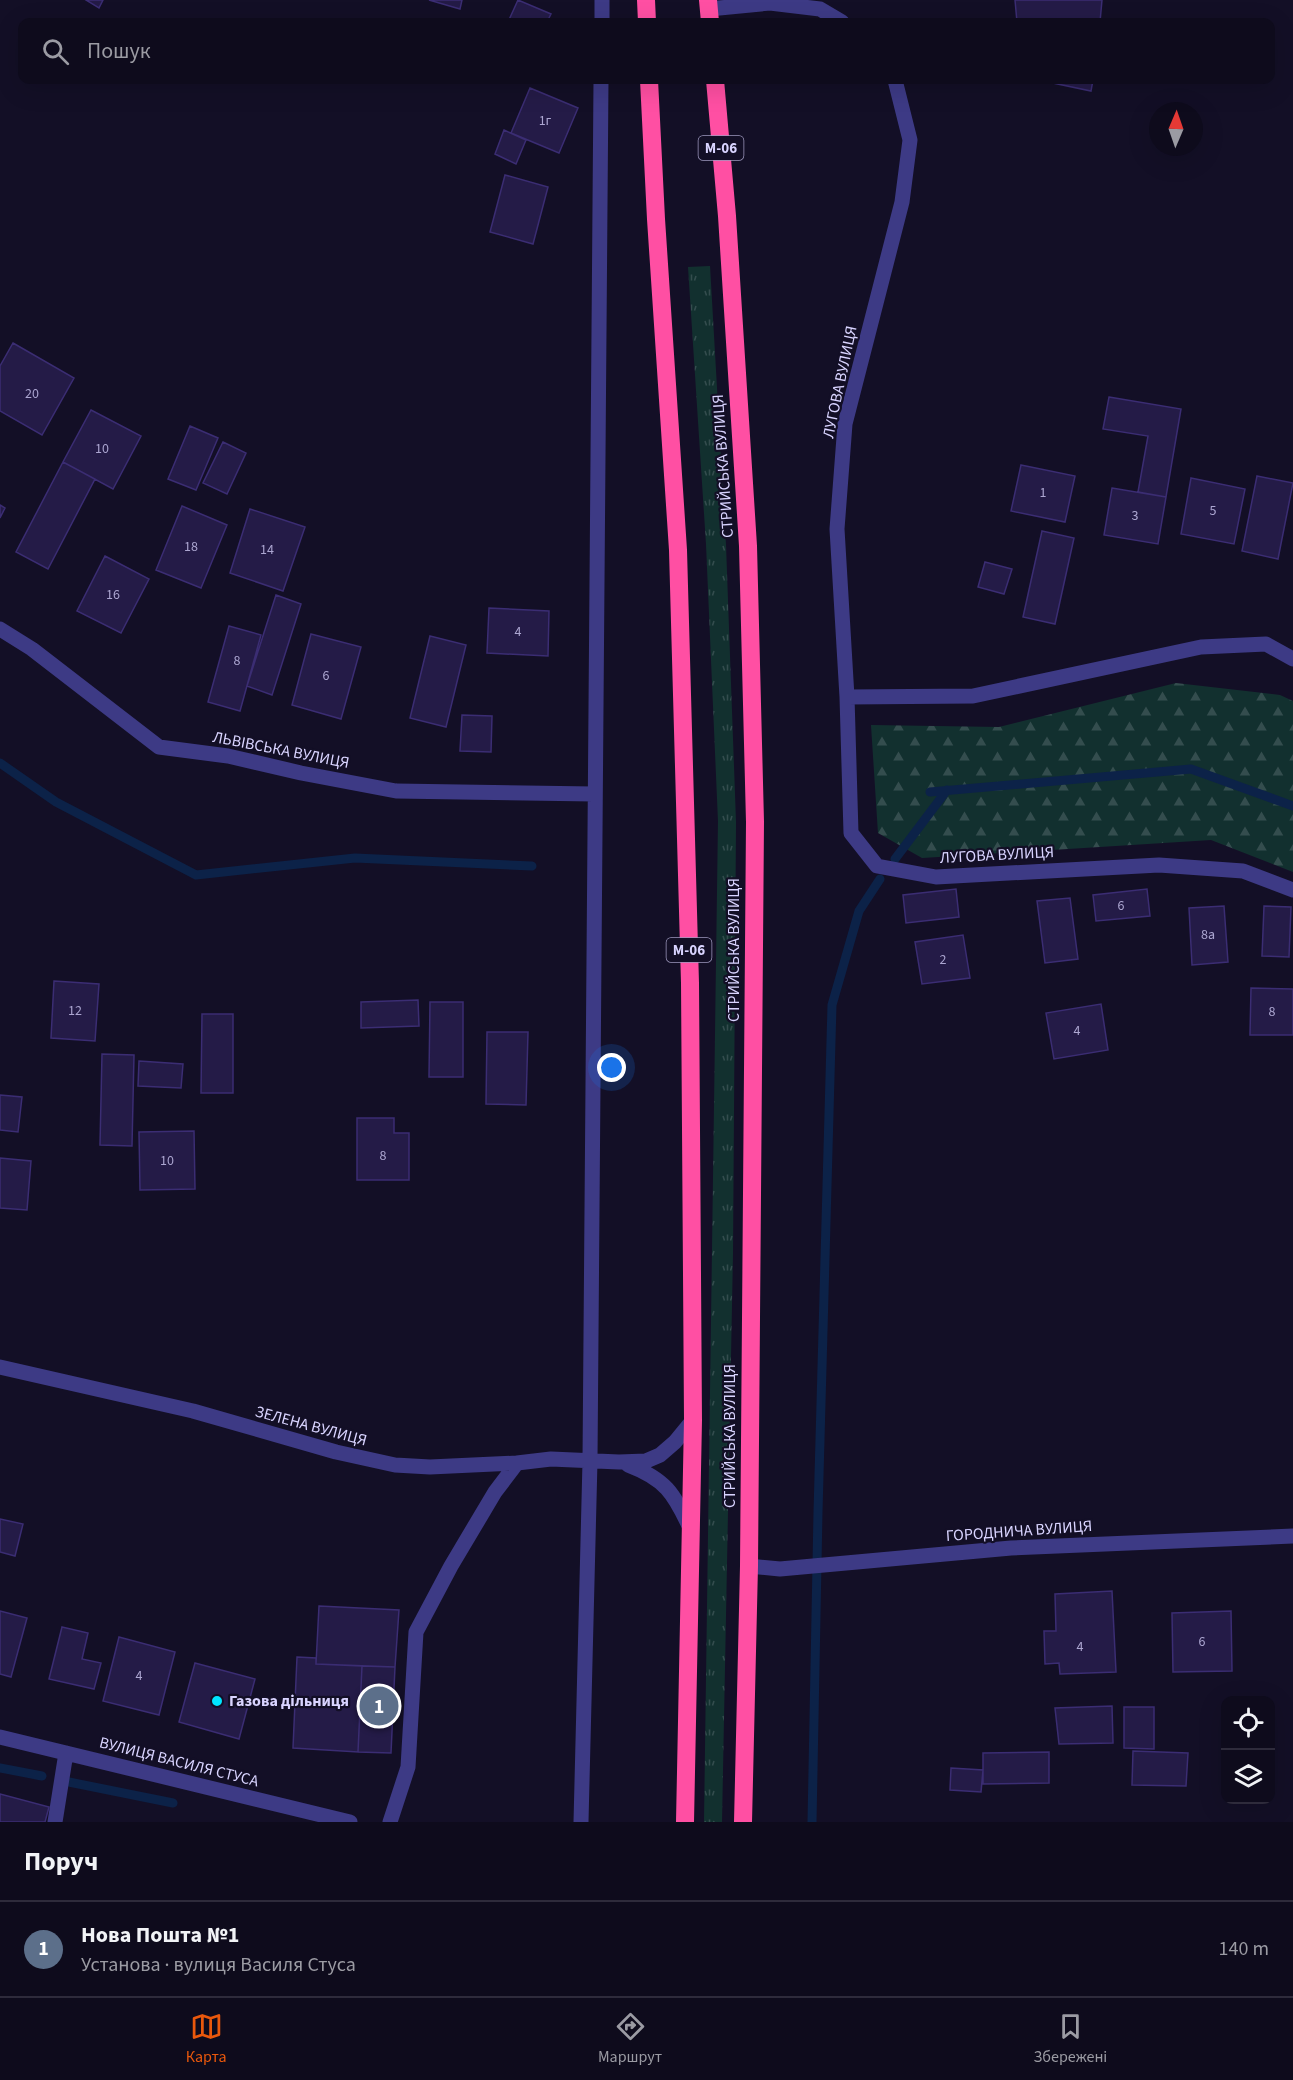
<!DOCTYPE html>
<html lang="uk">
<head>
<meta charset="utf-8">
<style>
  :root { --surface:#0e0b1c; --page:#171425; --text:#f1f3f6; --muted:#9b9ba3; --line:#2e2b3b; --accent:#ea580c }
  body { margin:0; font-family:"Source Sans 3",sans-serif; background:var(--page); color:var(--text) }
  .controls { position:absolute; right:18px; bottom:18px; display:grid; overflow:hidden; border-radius:12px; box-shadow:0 6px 24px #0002 }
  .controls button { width:54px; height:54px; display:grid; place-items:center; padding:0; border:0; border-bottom:2px solid var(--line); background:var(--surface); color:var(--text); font:30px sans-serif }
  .compass { position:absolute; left:1149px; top:102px; width:54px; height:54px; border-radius:50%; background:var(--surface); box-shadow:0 6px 24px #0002; rotate:2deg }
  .you { position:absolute; left:612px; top:1068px; width:21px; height:21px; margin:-15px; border:4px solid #fff; border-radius:50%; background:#1a73e8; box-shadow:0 0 0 9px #1a73e833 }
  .badge { display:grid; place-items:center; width:39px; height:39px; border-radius:50%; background:var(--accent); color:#fff; font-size:20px; font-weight:700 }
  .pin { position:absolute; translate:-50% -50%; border:3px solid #fff; box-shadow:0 2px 6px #0006 }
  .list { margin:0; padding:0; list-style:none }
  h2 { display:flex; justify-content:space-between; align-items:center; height:78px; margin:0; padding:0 24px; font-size:26px }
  h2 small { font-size:20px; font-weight:400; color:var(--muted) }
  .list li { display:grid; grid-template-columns:39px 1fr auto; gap:18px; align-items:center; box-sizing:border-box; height:96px; padding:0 24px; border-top:2px solid var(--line) }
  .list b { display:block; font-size:22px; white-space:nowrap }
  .list p { margin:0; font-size:20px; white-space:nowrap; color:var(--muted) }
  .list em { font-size:20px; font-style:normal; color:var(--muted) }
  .icon { flex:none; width:33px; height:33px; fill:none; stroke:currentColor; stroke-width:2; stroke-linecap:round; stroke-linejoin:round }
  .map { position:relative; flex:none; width:1293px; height:1822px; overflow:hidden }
  .search { position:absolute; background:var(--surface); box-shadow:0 6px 24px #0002; left:18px; right:18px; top:18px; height:66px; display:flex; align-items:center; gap:15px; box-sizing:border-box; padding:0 21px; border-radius:12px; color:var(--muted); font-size:22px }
  .sheet { height:174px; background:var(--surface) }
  nav { display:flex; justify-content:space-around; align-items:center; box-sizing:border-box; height:84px; border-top:2px solid var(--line); background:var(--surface); font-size:16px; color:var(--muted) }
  nav a { display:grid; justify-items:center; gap:3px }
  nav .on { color:var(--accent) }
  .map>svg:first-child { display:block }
  .grass { fill:url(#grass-tufts) }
  .forest { fill:url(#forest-firs) }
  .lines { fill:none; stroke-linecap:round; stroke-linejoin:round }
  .stream { stroke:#0c2248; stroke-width:9 }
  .building { fill:#241b47; stroke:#3b2d73; stroke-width:1.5 }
  .minor { stroke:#3d3a85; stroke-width:15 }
  .highway { stroke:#ff4fa3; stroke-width:18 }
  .poi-dot { fill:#00e5ff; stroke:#130f26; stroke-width:2 }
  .labels { text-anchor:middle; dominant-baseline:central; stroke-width:4.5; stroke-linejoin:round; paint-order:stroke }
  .number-label { font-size:14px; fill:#aca6d1 }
  .shield { fill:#130f26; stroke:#9e99be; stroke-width:1.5 }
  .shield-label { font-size:15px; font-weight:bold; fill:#d9d4ff }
  .street-label { font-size:16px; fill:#d9d4ff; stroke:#130f26 }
  .poi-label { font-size:16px; font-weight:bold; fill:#d9d4ff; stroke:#130f26; text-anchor:start }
</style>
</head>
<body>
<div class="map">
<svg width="1293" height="1822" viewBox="0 0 1293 1822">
  <defs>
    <pattern id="grass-tufts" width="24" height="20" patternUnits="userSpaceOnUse" patternTransform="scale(1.5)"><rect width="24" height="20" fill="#12302f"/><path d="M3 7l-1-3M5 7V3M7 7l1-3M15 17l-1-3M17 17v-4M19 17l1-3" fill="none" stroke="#344d4e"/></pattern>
    <pattern id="forest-firs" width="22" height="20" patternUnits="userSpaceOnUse" patternTransform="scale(1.5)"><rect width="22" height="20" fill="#12302f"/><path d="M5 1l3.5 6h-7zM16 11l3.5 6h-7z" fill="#344d4e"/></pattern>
  </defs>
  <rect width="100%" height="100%" fill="#130f26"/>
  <path class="grass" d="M 710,266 L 726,545 L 736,822 L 733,1253 L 722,1822 L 704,1822 L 718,821 L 706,544 L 688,267 Z"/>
  <path class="forest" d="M 1176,683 L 1280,695 L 1293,701 L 1293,872 L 1211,840 L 922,858 L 878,833 L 871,725 L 999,727 Z"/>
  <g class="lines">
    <path class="stream" d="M 0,763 L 56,802 L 196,875 L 355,858 L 532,866
      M 930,792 L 1191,769 L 1293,806
      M 895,859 L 947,790
      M 0,1768 L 42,1776
      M 69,1782 L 173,1803
      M 812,1822 L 818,1512 L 832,1005 L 859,911 L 880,879"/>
  </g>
  <path class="building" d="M 86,0 L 103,0 L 99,8 Z
    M 429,0 L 462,0 L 460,9 Z
    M 518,0 L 551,14 L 547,22 L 508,22 Z
    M 1015,0 L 1102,0 L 1100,22 L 1017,22 Z
    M 1051,80 L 1093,80 L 1091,91 L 1053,83 Z
    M 530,88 L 578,108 L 559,153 L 511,133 Z
    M 504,130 L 526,140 L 516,164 L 495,154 Z
    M 505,175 L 548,187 L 533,244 L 490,232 Z
    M 13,343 L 74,378 L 42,435 L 0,411 L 0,366 Z
    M 1109,397 L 1181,409 L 1166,497 L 1138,492 L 1148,436 L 1103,429 Z
    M 91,410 L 141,436 L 113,489 L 63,462 Z
    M 190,426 L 218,438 L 196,490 L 168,479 Z
    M 223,442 L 246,453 L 227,494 L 203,483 Z
    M 63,462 L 95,479 L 48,569 L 16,552 Z
    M 1021,465 L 1075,476 L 1065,522 L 1011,511 Z
    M 1257,476 L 1293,483 L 1278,559 L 1242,551 Z
    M 1191,478 L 1245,489 L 1234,544 L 1181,534 Z
    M 1112,488 L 1166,497 L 1158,544 L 1104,535 Z
    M 0,505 L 5,508 L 0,518 Z
    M 182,506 L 227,525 L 201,588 L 156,570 Z
    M 250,509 L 305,527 L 283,591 L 230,573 Z
    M 1042,531 L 1074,538 L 1055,624 L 1023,617 Z
    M 105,556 L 149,579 L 121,633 L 77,611 Z
    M 985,562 L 1012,569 L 1004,594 L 978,587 Z
    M 276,595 L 301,604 L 272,695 L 247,686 Z
    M 489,608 L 549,611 L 548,656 L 487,653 Z
    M 229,626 L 261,635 L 240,711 L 208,702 Z
    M 311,634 L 361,647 L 341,719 L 292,705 Z
    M 430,636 L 466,645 L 446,727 L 410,718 Z
    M 462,715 L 492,716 L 491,752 L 460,751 Z
    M 956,889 L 959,917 L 906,923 L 903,895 Z
    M 1147,889 L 1150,916 L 1096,921 L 1093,895 Z
    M 1070,898 L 1078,959 L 1045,963 L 1037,901 Z
    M 1224,906 L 1228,962 L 1192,965 L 1189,908 Z
    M 1264,906 L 1291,907 L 1289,957 L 1262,956 Z
    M 963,935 L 970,978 L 922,984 L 915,942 Z
    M 54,981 L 99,984 L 95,1041 L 51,1038 Z
    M 1251,988 L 1293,989 L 1293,1035 L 1250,1035 Z
    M 418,1000 L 419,1026 L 361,1028 L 361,1002 Z
    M 430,1002 L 463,1002 L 463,1077 L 429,1077 Z
    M 1101,1004 L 1108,1050 L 1054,1059 L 1046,1013 Z
    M 202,1014 L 233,1014 L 233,1093 L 201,1093 Z
    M 487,1032 L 528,1032 L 526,1105 L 486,1104 Z
    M 102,1054 L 134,1055 L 132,1146 L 100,1145 Z
    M 139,1061 L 183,1064 L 181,1088 L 138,1086 Z
    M 0,1095 L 22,1097 L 18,1132 L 0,1130 Z
    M 357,1118 L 394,1118 L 394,1133 L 409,1133 L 409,1180 L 357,1180 Z
    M 194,1131 L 195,1189 L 140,1190 L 139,1132 Z
    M 0,1158 L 31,1161 L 27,1210 L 0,1208 Z
    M 0,1519 L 23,1524 L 15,1556 L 0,1552 Z
    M 1112,1591 L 1116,1672 L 1060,1674 L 1059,1663 L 1045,1664 L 1044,1631 L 1056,1631 L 1055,1594 Z
    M 319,1606 L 399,1610 L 395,1667 L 316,1664 Z
    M 0,1611 L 27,1618 L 11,1677 L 0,1674 Z
    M 1231,1611 L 1232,1671 L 1173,1672 L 1172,1613 Z
    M 62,1627 L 88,1633 L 82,1659 L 101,1663 L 94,1689 L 49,1679 Z
    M 119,1637 L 175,1652 L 159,1715 L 103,1701 Z
    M 297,1657 L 316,1658 L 316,1664 L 362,1666 L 358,1752 L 293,1748 Z
    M 195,1663 L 255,1679 L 239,1739 L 179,1722 Z
    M 362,1666 L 395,1667 L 391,1753 L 358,1752 Z
    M 1112,1706 L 1113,1743 L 1059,1744 L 1055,1708 Z
    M 1124,1707 L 1154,1707 L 1154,1749 L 1124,1748 Z
    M 1133,1751 L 1188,1753 L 1186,1786 L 1132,1785 Z
    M 1049,1752 L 1049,1783 L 983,1784 L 983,1753 Z
    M 951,1768 L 983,1770 L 981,1792 L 950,1790 Z
    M 0,1794 L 49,1807 L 45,1822 L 0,1822 Z"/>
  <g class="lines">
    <path class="minor" d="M 709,9 L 770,3 L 820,9 L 842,22
      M 602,22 L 602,0
      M 895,80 L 910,140 L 902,202 L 845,424 L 837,529 L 847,697 L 851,833 L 877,866 L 936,877 L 1159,865 L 1243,871 L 1293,890
      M 0,629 L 32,649 L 159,747 L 228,756 L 301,773 L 396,791 L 594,794
      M 847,697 L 973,696 L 1201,647 L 1266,644 L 1293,659
      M 0,1367 L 193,1411 L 336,1452 L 395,1465 L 430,1467 L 517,1463 L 551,1459 L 619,1462 L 646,1461 L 660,1455 L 675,1442 L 693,1420
      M 628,1465 C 665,1479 674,1493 690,1528
      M 749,1566 L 780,1569 L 1011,1548 L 1293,1536
      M 0,1737 L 350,1822
      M 55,1822 L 66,1753
      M 390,1822 L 408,1767 L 416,1632 L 451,1566 L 495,1492 L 517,1463
      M 581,1822 L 590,1461 L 601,80"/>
    <path class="highway" d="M 646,0 L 647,22
      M 708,0 L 710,22
      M 649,80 L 656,219 L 678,550 L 690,983 L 693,1420 L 685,1822
      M 715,80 L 727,216 L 748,546 L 755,822 L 749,1566 L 743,1822"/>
  </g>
  <circle class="poi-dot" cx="217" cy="1701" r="6"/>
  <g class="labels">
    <g class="number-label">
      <text x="545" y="121">1г</text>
      <text x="32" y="394">20</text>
      <text x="102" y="449">10</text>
      <text x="1043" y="493">1</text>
      <text x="1213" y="511">5</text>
      <text x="1135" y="516">3</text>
      <text x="191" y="547">18</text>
      <text x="267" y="550">14</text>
      <text x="113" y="595">16</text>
      <text x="518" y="632">4</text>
      <text x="237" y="661">8</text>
      <text x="326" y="676">6</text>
      <text x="1121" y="906">6</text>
      <text x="1208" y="935">8а</text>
      <text x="943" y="960">2</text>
      <text x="75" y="1011">12</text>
      <text x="1272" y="1012">8</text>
      <text x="1077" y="1031">4</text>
      <text x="383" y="1156">8</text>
      <text x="167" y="1161">10</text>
      <text x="1202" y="1642">6</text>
      <text x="1080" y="1647">4</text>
      <text x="139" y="1676">4</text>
    </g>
    <g class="shield">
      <rect x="698.5" y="136" width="45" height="24" rx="4.5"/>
      <rect x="666.5" y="938" width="45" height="24" rx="4.5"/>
    </g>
    <g class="shield-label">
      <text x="721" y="148">М-06</text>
      <text x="689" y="950">М-06</text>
    </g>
    <g class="street-label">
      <text transform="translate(840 382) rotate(-78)">ЛУГОВА ВУЛИЦЯ</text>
      <text transform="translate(723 466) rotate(-94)">СТРИЙСЬКА ВУЛИЦЯ</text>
      <text transform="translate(281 750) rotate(11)">ЛЬВІВСЬКА ВУЛИЦЯ</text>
      <text transform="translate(997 855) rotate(-3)">ЛУГОВА ВУЛИЦЯ</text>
      <text transform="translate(734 950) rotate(-90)">СТРИЙСЬКА ВУЛИЦЯ</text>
      <text transform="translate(311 1426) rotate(15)">ЗЕЛЕНА ВУЛИЦЯ</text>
      <text transform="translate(730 1436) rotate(-90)">СТРИЙСЬКА ВУЛИЦЯ</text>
      <text transform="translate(1019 1531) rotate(-4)">ГОРОДНИЧА ВУЛИЦЯ</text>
      <text transform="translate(179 1762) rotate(14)">ВУЛИЦЯ ВАСИЛЯ СТУСА</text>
    </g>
    <g class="poi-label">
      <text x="229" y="1701">Газова дільниця</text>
    </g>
  </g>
</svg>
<div class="controls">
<button><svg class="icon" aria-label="locate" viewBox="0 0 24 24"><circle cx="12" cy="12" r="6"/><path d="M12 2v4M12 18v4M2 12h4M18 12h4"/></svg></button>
<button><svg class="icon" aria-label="layers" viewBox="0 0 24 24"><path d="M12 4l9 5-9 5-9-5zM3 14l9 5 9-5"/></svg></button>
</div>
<svg class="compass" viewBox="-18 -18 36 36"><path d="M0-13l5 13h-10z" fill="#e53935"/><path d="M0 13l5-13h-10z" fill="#9b9ba3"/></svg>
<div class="you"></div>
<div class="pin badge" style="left:379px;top:1706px;background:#5c6f8a">1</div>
<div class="search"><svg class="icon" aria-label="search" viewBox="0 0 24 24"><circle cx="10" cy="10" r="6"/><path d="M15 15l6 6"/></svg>Пошук</div>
</div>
<section class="sheet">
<h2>Поруч<small></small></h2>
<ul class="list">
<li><span class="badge" style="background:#5c6f8a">1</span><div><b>Нова Пошта №1</b><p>Установа · вулиця Василя Стуса</p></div><em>140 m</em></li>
</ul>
</section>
<nav>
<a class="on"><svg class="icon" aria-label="map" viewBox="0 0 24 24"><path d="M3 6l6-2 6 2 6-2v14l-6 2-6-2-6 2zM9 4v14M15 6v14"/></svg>Карта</a>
<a><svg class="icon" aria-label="directions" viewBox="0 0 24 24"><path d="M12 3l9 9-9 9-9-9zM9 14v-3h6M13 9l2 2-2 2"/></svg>Маршрут</a>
<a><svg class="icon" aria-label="saved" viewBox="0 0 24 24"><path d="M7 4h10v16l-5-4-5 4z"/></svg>Збережені</a>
</nav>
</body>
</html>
